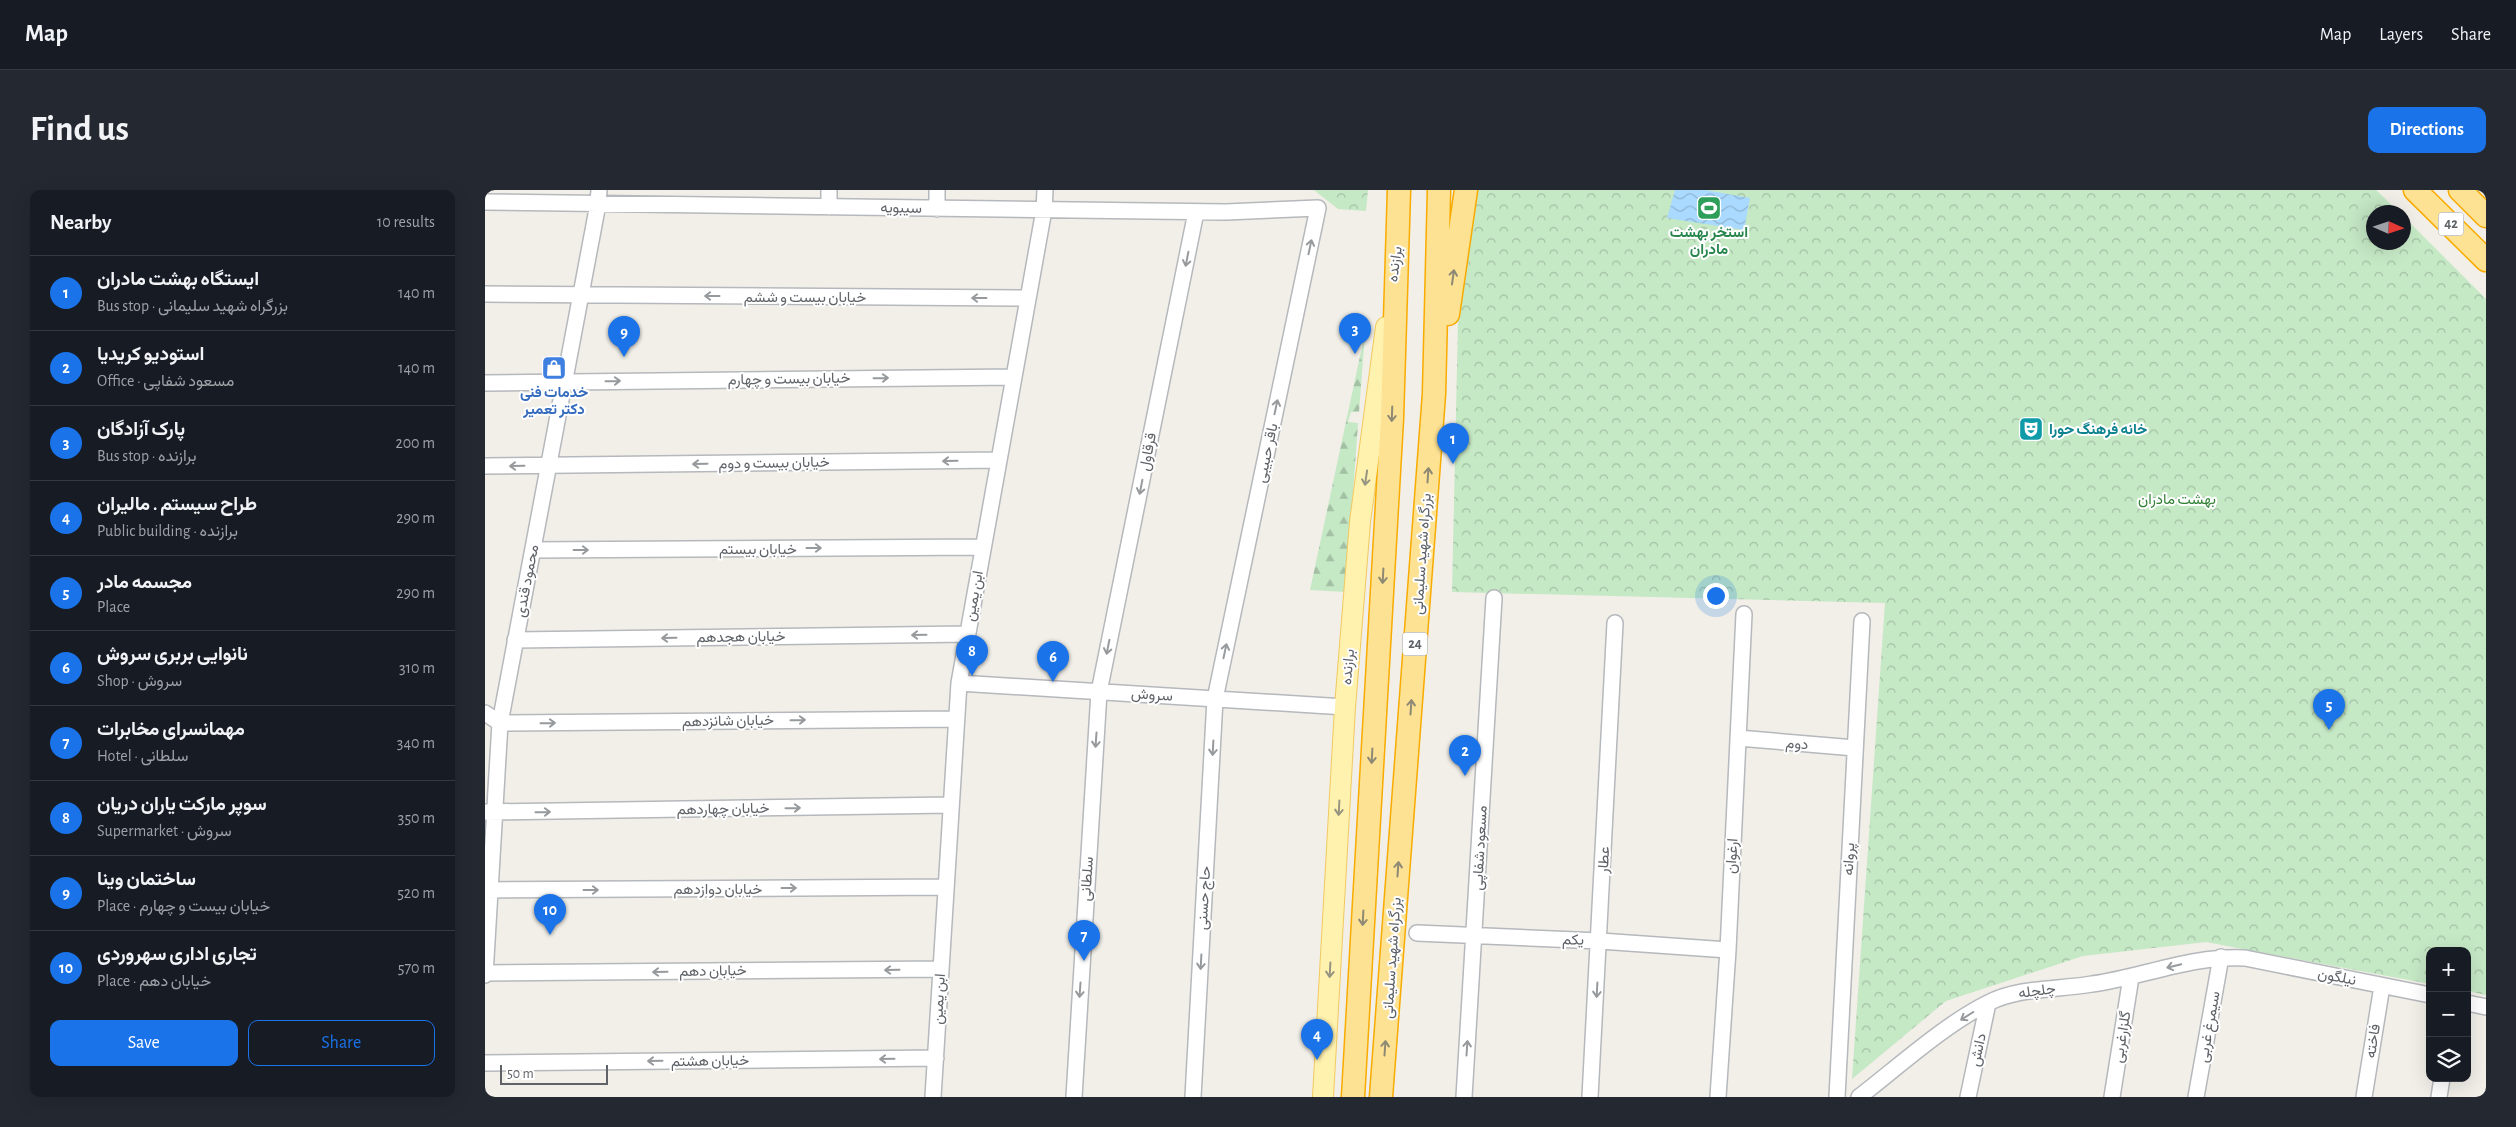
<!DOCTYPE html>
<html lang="en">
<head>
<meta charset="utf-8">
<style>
  :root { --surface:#171b24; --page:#242831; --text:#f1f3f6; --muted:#9ea1a6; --line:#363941; --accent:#1a73e8 }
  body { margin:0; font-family:"Alegreya Sans",Vazirmatn,sans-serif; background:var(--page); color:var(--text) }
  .controls { position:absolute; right:15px; bottom:15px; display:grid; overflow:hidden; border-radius:10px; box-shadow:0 5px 20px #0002 }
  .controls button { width:45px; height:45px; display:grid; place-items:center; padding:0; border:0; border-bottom:1px solid var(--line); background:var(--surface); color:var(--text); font:25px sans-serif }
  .compass { position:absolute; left:1881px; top:15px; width:45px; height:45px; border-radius:50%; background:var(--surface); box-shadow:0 5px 20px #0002; rotate:93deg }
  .scale { position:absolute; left:15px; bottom:12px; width:108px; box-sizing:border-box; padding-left:5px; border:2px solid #5f6368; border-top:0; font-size:14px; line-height:18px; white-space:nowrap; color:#5f6368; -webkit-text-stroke:4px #fff; paint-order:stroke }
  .you { position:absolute; left:1230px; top:405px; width:18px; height:18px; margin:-12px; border:4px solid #fff; border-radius:50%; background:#1a73e8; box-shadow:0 0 0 8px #1a73e833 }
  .badge { display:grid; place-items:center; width:32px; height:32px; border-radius:50%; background:var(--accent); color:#fff; font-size:16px; font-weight:700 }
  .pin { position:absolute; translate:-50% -41px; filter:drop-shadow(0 1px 2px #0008) }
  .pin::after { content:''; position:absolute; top:26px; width:18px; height:15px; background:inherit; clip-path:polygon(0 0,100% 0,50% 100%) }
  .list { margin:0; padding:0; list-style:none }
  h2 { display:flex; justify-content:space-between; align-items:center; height:65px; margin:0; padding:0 20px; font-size:21px }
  h2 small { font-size:16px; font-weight:400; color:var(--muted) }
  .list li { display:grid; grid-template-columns:32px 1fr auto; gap:15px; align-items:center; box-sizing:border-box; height:75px; padding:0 20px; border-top:1px solid var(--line) }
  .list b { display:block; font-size:19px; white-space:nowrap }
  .list p { margin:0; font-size:16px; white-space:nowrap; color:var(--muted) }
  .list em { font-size:16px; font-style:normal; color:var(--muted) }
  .actions { display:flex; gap:10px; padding:15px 20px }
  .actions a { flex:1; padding:11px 0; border:1px solid var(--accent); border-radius:10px; text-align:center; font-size:18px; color:var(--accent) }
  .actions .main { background:var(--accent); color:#fff }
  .icon { flex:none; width:28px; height:28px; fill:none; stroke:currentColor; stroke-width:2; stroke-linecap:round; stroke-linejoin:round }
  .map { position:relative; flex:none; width:2001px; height:907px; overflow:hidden; border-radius:10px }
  header { display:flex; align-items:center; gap:30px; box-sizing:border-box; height:70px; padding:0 25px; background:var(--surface); border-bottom:1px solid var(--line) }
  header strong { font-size:24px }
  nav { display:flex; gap:28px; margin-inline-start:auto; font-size:18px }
  .intro { display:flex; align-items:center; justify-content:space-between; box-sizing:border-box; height:120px; padding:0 30px }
  h1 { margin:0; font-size:35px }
  .button { padding:12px 22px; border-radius:10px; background:var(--accent); color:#fff; font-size:18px; font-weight:700 }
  main { display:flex; gap:30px; padding:0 30px }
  aside { flex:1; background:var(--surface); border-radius:10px; box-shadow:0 5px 20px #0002 }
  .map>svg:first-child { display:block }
  .forest { fill:url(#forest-firs) }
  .park { fill:url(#park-crowns) }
  .water { fill:url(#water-waves) }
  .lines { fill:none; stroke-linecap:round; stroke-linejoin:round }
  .minor-casing { stroke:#b5b8bc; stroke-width:18 }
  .major-casing { stroke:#f2c960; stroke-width:22 }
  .highway-casing { stroke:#f9ab00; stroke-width:25 }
  .minor { stroke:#fff; stroke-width:15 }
  .major { stroke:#fff2af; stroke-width:20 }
  .highway { stroke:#fde293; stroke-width:22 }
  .oneway { stroke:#979a9d }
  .oneway2 { stroke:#8e8975 }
  .oneway3 { stroke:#979581 }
  .labels { text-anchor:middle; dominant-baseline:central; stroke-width:4; stroke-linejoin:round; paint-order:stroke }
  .shield { fill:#fff; stroke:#8f9295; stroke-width:1 }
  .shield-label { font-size:14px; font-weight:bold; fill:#5f6368 }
  .street-label { font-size:15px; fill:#5f6368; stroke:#fff }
  .leisure-label { font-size:15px; font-weight:bold; fill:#27864d; stroke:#fff }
  .shop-label { font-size:15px; font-weight:bold; fill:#366cbe; stroke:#fff }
  .culture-label { font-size:15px; font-weight:bold; fill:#0d838f; stroke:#fff; text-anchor:start }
  .park-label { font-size:15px; fill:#348238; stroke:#fff }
</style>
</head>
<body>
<header>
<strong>Map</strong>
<nav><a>Map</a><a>Layers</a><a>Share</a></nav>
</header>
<div class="intro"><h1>Find us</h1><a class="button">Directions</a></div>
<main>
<aside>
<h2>Nearby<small>10 results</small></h2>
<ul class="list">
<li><span class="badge">1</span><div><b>ایستگاه بهشت مادران</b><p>Bus stop · بزرگراه شهید سلیمانی</p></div><em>140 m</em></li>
<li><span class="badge">2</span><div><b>استودیو کریدیا</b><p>Office · مسعود شفاپی</p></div><em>140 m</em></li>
<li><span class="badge">3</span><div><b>پارک آزادگان</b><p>Bus stop · برازنده</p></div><em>200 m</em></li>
<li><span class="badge">4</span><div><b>طراح سیستم . مالیران</b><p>Public building · برازنده</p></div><em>290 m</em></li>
<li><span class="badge">5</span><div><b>مجسمه مادر</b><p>Place</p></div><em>290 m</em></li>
<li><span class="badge">6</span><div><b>نانوایی بربری سروش</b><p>Shop · سروش</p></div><em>310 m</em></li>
<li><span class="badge">7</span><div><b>مهمانسرای مخابرات</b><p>Hotel · سلطانی</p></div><em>340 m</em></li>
<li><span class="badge">8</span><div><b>سوپر مارکت یاران دریان</b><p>Supermarket · سروش</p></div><em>350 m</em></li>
<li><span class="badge">9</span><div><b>ساختمان وینا</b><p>Place · خیابان بیست و چهارم</p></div><em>520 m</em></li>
<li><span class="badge">10</span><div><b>تجاری اداری سهروردی</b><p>Place · خیابان دهم</p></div><em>570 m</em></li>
</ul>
<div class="actions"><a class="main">Save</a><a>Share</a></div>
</aside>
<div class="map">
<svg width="2001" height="907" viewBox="0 0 2001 907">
  <defs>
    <pattern id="forest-firs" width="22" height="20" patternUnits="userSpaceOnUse" patternTransform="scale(1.25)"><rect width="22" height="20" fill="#c5e8c5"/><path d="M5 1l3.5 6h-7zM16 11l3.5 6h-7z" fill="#a3c0a4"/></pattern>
    <pattern id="park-crowns" width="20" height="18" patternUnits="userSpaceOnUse" patternTransform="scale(1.25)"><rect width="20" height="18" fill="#c5e8c5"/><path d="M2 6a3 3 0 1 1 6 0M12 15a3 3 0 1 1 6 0" fill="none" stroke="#a3c0a4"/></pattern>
    <pattern id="water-waves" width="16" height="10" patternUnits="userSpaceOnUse" patternTransform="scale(1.25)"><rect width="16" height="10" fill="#aadaff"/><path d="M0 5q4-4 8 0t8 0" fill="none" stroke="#8eb4d2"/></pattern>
  </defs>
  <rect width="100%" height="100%" fill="#f1efe8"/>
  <path class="forest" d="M 880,143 L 874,222 L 866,222 L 863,232 L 873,233 L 861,402 L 825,400 Z"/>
  <path class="park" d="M 829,0 L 883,0 L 881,21 L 853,19 Z
    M 987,0 L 1891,0 L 1914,22 L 1888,22 L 1888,52 L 1918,52 L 1919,27 L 2001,109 L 2001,805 L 1982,801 L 1982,761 L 1945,761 L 1945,794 L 1721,752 L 1598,766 L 1461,811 L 1367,889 L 1400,413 L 967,402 L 973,133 Z"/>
  <path class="water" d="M 1190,0 L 1220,0 L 1265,8 L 1259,40 L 1182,28 Z"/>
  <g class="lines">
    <defs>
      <path id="minor" d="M 344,0 L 344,17
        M 452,0 L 452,19
        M 0,12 L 741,22 L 833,18 L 730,509 L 708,907
        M 0,104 L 543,108
        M 0,193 L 529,187
        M 0,276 L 514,270
        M 48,360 L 498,357
        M 30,450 L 483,444
        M 474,493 L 860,517
        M 0,523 L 15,533
        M 15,533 L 471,529
        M 1253,548 L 1370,558
        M 0,622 L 466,615
        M 0,700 L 461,697
        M 932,743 L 1115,751 L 1243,760
        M 0,783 L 456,779
        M 0,785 L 15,533 L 113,14 L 114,0
        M 1982,813 L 2001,817
        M 0,873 L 451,868
        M 448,907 L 474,493 L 559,20 L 560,0
        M 589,907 L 614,502 L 711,22
        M 979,907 L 1009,408
        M 1105,907 L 1130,433
        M 1233,907 L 1243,760 L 1259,424
        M 1352,907 L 1377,431
        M 1374,907 C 1413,877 1459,835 1503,813 C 1534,797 1572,800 1607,794 C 1658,787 1707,765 1760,768 L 1945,805
        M 1483,907 L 1503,813
        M 1627,907 L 1646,787
        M 1711,907 L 1736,767
        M 1879,907 L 1897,796
        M 1954,907 L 1957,888"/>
      <path id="major" d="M 838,907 L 860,517 L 875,332 L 901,137"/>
      <path id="highway" d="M 1930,0 L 2001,70
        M 1975,0 L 2001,26
        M 963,124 L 981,0
        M 868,907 L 907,228 L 914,0
        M 896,907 L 949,204 L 954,0"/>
    </defs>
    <use href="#minor" class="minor-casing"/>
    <use href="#major" class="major-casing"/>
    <use href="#highway" class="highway-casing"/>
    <use href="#minor" class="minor"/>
    <use href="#major" class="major"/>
    <use href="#highway" class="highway"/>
  </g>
  <defs><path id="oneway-shaft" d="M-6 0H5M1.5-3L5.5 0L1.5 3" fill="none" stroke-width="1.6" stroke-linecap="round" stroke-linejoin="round" transform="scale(1.25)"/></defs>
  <g class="oneway">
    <use href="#oneway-shaft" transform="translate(825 57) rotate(-78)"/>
    <use href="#oneway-shaft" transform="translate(702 69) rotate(101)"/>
    <use href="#oneway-shaft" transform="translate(227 106) rotate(-180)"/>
    <use href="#oneway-shaft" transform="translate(494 108) rotate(-180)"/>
    <use href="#oneway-shaft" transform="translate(396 188) rotate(-1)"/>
    <use href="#oneway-shaft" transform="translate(128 191) rotate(-1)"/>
    <use href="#oneway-shaft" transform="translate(791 217) rotate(-78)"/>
    <use href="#oneway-shaft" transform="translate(465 271) rotate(179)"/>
    <use href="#oneway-shaft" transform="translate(215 274) rotate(179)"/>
    <use href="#oneway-shaft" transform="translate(32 276) rotate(179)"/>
    <use href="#oneway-shaft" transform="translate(656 297) rotate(101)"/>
    <use href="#oneway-shaft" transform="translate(329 358)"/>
    <use href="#oneway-shaft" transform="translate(96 360)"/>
    <use href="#oneway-shaft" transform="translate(434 445) rotate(179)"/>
    <use href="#oneway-shaft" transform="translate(184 448) rotate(179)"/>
    <use href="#oneway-shaft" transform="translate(623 457) rotate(101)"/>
    <use href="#oneway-shaft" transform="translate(740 461) rotate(-78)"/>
    <use href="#oneway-shaft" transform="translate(313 530) rotate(-1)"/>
    <use href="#oneway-shaft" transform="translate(63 533) rotate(-1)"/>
    <use href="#oneway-shaft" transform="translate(611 550) rotate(94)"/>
    <use href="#oneway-shaft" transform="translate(728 558) rotate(93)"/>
    <use href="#oneway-shaft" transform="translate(308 618) rotate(-1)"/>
    <use href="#oneway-shaft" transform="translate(58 622) rotate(-1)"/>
    <use href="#oneway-shaft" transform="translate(304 698)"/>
    <use href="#oneway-shaft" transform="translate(106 700)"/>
    <use href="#oneway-shaft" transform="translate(716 772) rotate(93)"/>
    <use href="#oneway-shaft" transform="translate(1689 776) rotate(166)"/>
    <use href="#oneway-shaft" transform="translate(407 780) rotate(179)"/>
    <use href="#oneway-shaft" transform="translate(175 782) rotate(179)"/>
    <use href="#oneway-shaft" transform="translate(595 800) rotate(94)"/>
    <use href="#oneway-shaft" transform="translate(1112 800) rotate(93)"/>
    <use href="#oneway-shaft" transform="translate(1482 826) rotate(148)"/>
    <use href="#oneway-shaft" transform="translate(982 858) rotate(-86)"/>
    <use href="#oneway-shaft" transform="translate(402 869) rotate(179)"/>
    <use href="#oneway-shaft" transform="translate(170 871) rotate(179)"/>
  </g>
  <g class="oneway2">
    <use href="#oneway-shaft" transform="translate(968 87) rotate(-82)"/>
    <use href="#oneway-shaft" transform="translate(907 224) rotate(92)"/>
    <use href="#oneway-shaft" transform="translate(943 285) rotate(-86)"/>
    <use href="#oneway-shaft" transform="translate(898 386) rotate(93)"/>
    <use href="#oneway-shaft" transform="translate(926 517) rotate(-86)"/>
    <use href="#oneway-shaft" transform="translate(887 566) rotate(93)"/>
    <use href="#oneway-shaft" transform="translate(913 679) rotate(-86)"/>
    <use href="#oneway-shaft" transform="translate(878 728) rotate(93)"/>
    <use href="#oneway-shaft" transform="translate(900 858) rotate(-86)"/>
  </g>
  <g class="oneway3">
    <use href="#oneway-shaft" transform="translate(881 288) rotate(98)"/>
    <use href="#oneway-shaft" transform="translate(854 618) rotate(93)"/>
    <use href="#oneway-shaft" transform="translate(845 780) rotate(93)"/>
  </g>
  <defs>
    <symbol id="stadium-square" viewBox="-11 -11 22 22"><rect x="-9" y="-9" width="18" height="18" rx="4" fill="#2e9e5b" stroke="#fff"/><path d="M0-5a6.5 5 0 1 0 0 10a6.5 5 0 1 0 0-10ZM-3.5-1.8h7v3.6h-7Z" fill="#fff"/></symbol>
    <symbol id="shop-square" viewBox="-11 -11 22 22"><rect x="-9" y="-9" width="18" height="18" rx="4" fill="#3f7fe0" stroke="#fff"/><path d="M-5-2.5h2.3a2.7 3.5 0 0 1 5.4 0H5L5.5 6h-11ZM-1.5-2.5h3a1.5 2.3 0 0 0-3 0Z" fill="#fff"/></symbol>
    <symbol id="theatre-square" viewBox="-11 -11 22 22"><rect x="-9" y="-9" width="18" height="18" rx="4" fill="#0f9aa8" stroke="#fff"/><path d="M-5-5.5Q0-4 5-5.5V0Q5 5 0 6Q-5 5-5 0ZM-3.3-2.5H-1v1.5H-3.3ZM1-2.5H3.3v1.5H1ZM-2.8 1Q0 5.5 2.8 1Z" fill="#fff"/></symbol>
  </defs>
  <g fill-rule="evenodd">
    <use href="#stadium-square" x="1210" y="4" width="28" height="28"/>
    <use href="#shop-square" x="55" y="164" width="28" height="28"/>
    <use href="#theatre-square" x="1532" y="225" width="28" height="28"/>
  </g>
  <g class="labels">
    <g class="shield">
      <rect x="1953.5" y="22.5" width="25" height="23" rx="4"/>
      <rect x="917.5" y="442.5" width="25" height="23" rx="4"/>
    </g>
    <g class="shield-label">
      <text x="1966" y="34">42</text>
      <text x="930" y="454">24</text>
    </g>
    <g class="street-label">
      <text transform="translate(416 18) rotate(1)">سیبویه</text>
      <text transform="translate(910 74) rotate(-82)">برازنده</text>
      <text x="320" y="107">خیابان بیست و ششم</text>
      <text transform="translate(304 189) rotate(-1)">خیابان بیست و چهارم</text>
      <text transform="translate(663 262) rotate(-79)">قرقاول</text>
      <text transform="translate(782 263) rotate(-78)">باقر حبیبی</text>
      <text transform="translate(289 273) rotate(-1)">خیابان بیست و دوم</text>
      <text x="273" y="359">خیابان بیستم</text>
      <text transform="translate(937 364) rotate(-86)">بزرگراه شهید سلیمانی</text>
      <text transform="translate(42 391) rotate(-79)">محمود قندی</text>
      <text transform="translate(489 406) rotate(-80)">ابن یمین</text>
      <text transform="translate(256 447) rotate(-1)">خیابان هجدهم</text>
      <text transform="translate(863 477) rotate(-85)">برازنده</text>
      <text transform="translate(667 505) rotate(4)">سروش</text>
      <text transform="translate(243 531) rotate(-1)">خیابان شانزدهم</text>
      <text transform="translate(1312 554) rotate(5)">دوم</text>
      <text transform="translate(238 619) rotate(-1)">خیابان چهاردهم</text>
      <text transform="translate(995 658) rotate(-87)">مسعود شفاپی</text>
      <text transform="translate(1247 666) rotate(-87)">ارغوان</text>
      <text transform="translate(1364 669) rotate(-87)">پروانه</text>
      <text transform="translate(1119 670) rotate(-87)">عطار</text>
      <text transform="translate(602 689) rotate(-86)">سلطانی</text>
      <text x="233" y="699">خیابان دوازدهم</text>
      <text transform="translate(719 708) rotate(-87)">حاج حسنی</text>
      <text transform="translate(1088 750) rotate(1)">یکم</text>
      <text transform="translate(907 768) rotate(-86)">بزرگراه شهید سلیمانی</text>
      <text transform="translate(228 781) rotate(-1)">خیابان دهم</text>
      <text transform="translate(1852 787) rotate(11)">نیلگون</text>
      <text transform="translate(1552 801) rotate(-8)">چلچله</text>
      <text transform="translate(454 809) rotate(-87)">ابن یمین</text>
      <text transform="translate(1724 837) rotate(-80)">سیمرغ غربی</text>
      <text transform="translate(1637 847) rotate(-81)">گلزارغربی</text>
      <text transform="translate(1888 851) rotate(-81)">فاخته</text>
      <text transform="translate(1493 860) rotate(-78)">دانش</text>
      <text transform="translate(225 871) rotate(-1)">خیابان هشتم</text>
    </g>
    <g class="leisure-label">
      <text x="1224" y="42">استخر بهشت<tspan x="1224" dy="17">مادران</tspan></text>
    </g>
    <g class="shop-label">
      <text x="69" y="202">خدمات فنی<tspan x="69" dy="17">دکتر تعمیر</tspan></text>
    </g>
    <g class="culture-label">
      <text x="1564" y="239">خانه فرهنگ حورا</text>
    </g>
    <g class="park-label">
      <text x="1692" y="309">بهشت مادران</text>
    </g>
  </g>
</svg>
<div class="controls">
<button>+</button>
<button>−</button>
<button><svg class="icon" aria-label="layers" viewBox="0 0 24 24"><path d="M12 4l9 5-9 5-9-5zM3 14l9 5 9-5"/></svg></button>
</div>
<svg class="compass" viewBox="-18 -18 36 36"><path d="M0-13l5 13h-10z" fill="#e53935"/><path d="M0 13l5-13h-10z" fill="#9ea1a6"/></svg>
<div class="scale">50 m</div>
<div class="you"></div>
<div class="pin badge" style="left:968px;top:274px">1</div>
<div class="pin badge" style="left:980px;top:586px">2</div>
<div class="pin badge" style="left:870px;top:164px">3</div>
<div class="pin badge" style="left:832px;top:870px">4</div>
<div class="pin badge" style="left:1844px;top:540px">5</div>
<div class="pin badge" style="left:568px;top:492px">6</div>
<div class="pin badge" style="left:599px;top:771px">7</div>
<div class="pin badge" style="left:487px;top:486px">8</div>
<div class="pin badge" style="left:139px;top:167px">9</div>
<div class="pin badge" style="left:65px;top:745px">10</div>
</div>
</main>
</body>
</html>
